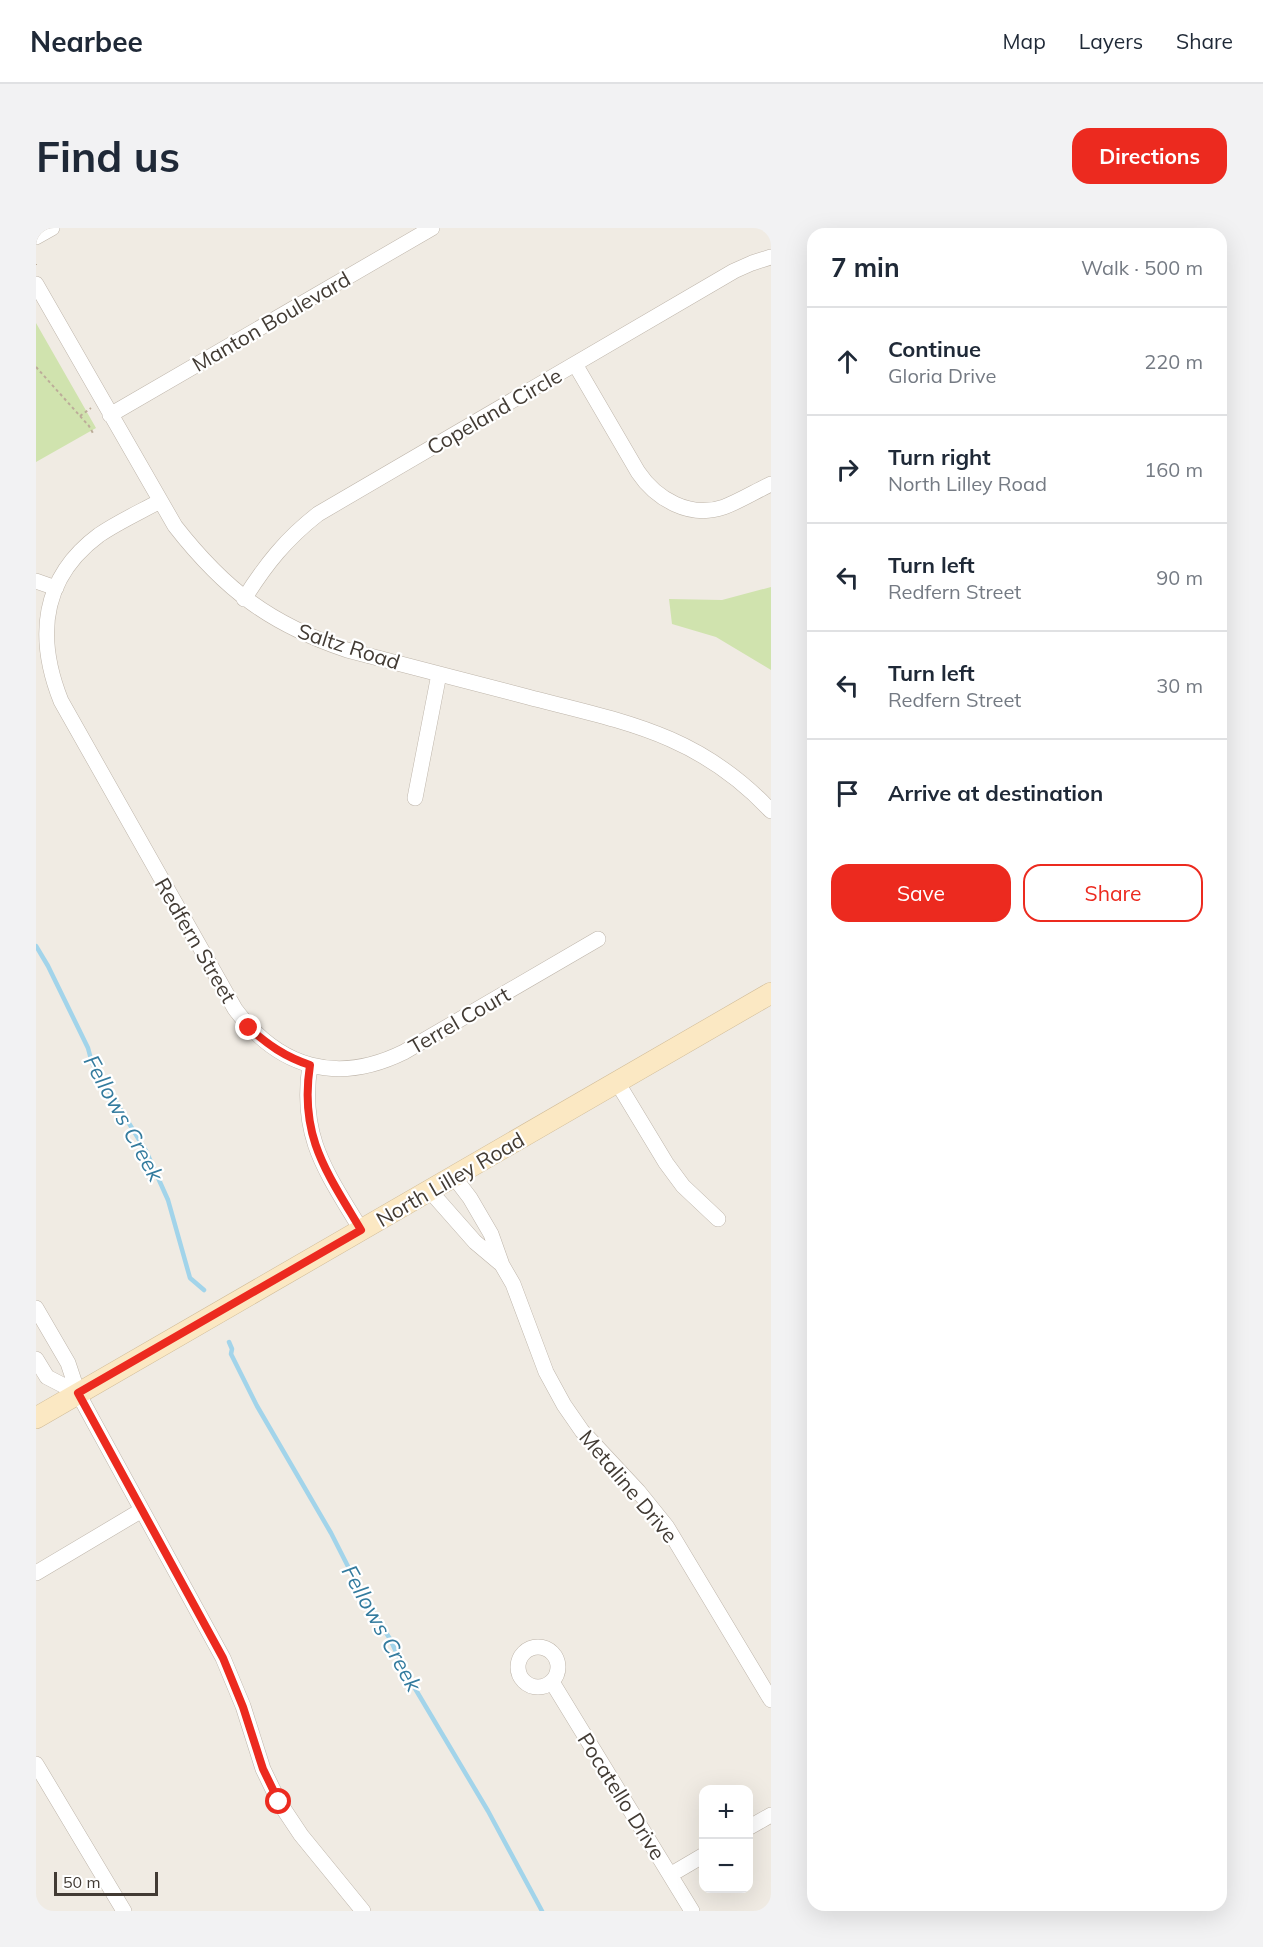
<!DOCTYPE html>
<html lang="en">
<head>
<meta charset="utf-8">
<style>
  :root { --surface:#fff; --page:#f2f2f3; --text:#1f2937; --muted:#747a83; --line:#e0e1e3; --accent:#ec2a1f }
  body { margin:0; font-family:Mulish,sans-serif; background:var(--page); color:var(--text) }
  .controls { position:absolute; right:18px; bottom:18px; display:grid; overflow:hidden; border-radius:12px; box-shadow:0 6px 24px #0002 }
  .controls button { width:54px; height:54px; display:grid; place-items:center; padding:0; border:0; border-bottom:2px solid var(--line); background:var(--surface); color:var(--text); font:30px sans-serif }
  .scale { position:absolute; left:18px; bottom:15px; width:104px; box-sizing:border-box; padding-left:6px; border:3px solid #423b34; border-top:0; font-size:16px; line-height:21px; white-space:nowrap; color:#423b34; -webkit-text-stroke:4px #fff; paint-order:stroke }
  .stop { position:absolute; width:18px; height:18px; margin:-14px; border:4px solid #ec2a1f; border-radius:50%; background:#fff }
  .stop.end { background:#ec2a1f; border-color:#fff; box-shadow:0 2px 6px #0008 }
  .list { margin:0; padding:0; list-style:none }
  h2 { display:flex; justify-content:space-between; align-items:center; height:78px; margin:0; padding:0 24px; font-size:26px }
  h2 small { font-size:20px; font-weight:400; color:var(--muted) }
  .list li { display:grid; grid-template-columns:39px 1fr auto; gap:18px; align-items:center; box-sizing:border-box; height:108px; padding:0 24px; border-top:2px solid var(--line) }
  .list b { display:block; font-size:22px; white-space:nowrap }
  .list p { margin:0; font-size:20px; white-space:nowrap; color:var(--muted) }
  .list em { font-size:20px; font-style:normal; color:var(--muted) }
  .actions { display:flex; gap:12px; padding:18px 24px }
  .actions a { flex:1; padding:14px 0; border:2px solid var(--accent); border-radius:18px; text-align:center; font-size:21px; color:var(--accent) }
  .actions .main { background:var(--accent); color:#fff }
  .icon { flex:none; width:33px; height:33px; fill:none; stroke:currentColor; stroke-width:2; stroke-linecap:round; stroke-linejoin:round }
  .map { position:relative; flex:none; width:735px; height:1683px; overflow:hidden; border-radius:18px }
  header { display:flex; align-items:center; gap:36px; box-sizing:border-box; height:84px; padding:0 30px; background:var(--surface); border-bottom:2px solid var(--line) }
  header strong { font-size:28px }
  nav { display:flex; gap:33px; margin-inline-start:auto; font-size:21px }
  .intro { display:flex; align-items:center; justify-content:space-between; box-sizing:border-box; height:144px; padding:0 36px }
  h1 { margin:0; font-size:42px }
  .button { padding:15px 27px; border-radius:18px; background:var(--accent); color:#fff; font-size:21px; font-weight:700 }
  main { display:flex; gap:36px; padding:0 36px }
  aside { flex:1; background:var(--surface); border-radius:18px; box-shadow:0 6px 24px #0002 }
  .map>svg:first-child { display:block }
  .green { fill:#d0e3ae }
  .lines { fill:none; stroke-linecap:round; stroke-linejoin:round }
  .stream { stroke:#a2d4ea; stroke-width:4.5 }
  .street-casing { stroke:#beb5aa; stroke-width:16 }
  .secondary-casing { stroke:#d1bc98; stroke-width:22 }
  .path { stroke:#bcac99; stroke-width:2; stroke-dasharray:3 3; stroke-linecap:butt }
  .street { stroke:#fff; stroke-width:15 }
  .secondary { stroke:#fbe8c3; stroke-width:21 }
  .route { stroke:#ec2a1f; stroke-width:8 }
  .labels { text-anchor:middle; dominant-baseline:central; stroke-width:4.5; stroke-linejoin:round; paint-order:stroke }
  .street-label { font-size:21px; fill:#423b34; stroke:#fff }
  .water-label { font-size:22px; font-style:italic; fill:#337b9e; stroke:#fff }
</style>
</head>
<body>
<header>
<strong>Nearbee</strong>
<nav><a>Map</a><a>Layers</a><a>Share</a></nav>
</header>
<div class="intro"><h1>Find us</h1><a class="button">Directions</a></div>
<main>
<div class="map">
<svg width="735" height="1683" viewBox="0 0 735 1683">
  <rect width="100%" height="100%" fill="#f0ebe3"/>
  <path class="green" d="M 0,95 L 60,200 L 0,234 Z
    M 735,359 L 735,442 L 680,409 L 636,396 L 633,371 L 686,372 Z"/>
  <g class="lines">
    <path class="stream" d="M 0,718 L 12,738 L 52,820 L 56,835 L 110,923 L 132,972 L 154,1050 L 168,1062
      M 193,1114 L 196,1121 L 195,1126 L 221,1178 L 295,1305 L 327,1368 L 354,1411 L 371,1447 L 452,1583 L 506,1683"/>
    <defs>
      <path id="street" d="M 0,9 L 16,0
        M 0,56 L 139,298 C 189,362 234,396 311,422 C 371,438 432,453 492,469 C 589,494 663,506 735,583
        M 539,136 L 602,244 C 620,271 654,291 688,279 C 704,273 720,263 735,256
        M 74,187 L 396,0
        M 124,273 C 104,284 82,294 63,307 C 5,350 0,410 25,473 L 199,781 C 243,840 301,857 368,824 L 562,711
        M 0,353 L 20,360
        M 208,371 C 230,336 250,311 282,286 L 698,43 L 716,35 L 735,29
        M 379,570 L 403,446
        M 274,837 C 263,909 290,943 325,1002
        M 581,854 L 630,935 L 647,958 L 682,991
        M 418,949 L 434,970 L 455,1006 L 466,1037 L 477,1056 L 510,1144 L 528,1177 L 546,1203 L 602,1263 L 631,1299 L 735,1472
        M 394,963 L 439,1014 L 464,1035
        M 0,1080 L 32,1135 L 42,1165 L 55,1189 L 187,1430 L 207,1478 L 227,1541 L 243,1574 L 265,1607 L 327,1683
        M 0,1131 L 11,1149 L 42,1165
        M 0,1345 L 106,1282
        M482 1439a20 20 0 1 1 40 0a20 20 0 1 1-40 0Z
        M 516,1454 L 656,1683
        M 0,1536 L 88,1683
        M 712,1600 L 735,1587
        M 634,1647 L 668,1627"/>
      <path id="secondary" d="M 0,1190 L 735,765"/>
    </defs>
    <use href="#street" class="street-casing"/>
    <use href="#secondary" class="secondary-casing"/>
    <path class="path" d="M 0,37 L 0,36
      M 0,139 L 53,198 L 58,207
      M 44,188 L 55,180"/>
    <use href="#street" class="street"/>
    <use href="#secondary" class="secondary"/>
  </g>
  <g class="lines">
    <path class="route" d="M 213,800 C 231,816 249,829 274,837 C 263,908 290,943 325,1002 L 42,1165 L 187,1430 L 207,1479 L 227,1541 L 243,1574"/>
  </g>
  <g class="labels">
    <g class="street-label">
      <text transform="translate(235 93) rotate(-30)">Manton Boulevard</text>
      <text transform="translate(458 183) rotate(-30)">Copeland Circle</text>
      <text transform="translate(313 418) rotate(18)">Saltz Road</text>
      <text transform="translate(160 712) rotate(60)">Redfern Street</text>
      <text transform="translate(423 792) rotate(-30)">Terrel Court</text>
      <text transform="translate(414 951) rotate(-30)">North Lilley Road</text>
      <text transform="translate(593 1258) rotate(50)">Metaline Drive</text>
      <text transform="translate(586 1568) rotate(58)">Pocatello Drive</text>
    </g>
    <g class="water-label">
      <text transform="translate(88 890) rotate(61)">Fellows Creek</text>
      <text transform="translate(346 1400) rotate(61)">Fellows Creek</text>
    </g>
  </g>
</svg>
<div class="controls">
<button>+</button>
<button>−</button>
</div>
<div class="scale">50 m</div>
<div class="stop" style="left:243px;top:1574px"></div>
<div class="stop end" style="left:213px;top:800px"></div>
</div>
<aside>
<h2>7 min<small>Walk · 500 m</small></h2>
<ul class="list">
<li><svg class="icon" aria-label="ahead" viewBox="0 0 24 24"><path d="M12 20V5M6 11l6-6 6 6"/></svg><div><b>Continue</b><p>Gloria Drive</p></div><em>220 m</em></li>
<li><svg class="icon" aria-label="right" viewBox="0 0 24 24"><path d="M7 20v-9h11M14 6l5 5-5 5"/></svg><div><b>Turn right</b><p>North Lilley Road</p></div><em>160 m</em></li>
<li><svg class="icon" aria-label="left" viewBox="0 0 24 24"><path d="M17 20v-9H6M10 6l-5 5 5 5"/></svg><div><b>Turn left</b><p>Redfern Street</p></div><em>90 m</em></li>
<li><svg class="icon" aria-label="left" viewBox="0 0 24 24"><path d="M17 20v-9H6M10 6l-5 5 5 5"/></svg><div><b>Turn left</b><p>Redfern Street</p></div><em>30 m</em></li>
<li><svg class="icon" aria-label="arrive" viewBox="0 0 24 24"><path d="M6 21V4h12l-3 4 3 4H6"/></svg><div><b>Arrive at destination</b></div></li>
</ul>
<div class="actions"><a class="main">Save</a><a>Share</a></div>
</aside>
</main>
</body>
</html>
